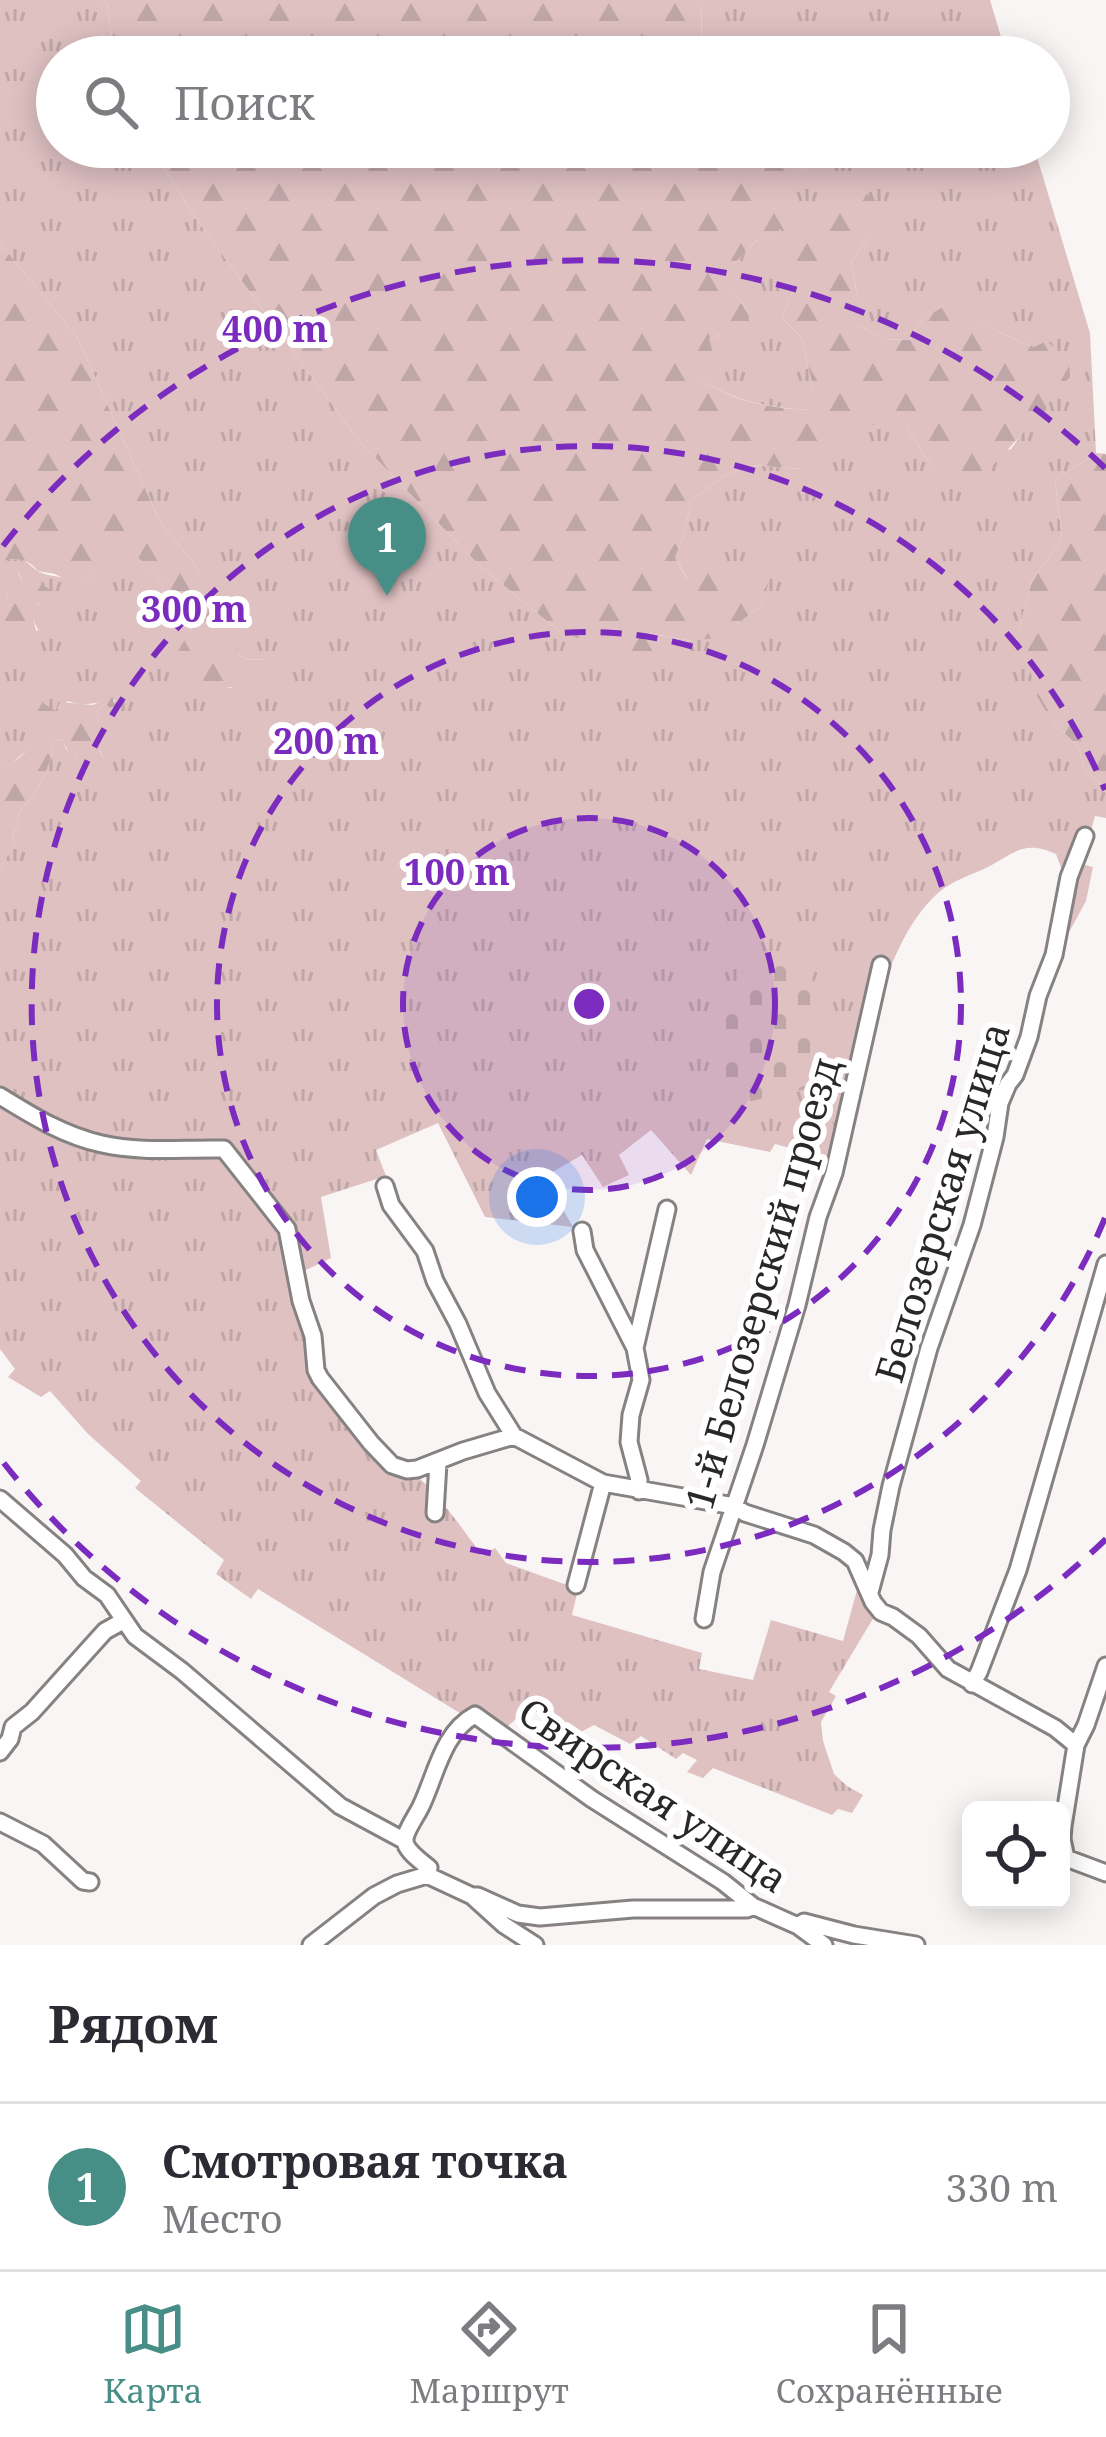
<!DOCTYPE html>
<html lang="ru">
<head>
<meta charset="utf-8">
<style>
  :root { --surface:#fff; --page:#f7f7f7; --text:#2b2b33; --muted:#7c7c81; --line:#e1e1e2; --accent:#478e87 }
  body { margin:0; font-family:"Noto Serif",serif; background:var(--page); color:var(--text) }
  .controls { position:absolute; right:36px; bottom:36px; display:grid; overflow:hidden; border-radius:18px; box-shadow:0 6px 30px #0003 }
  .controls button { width:108px; height:108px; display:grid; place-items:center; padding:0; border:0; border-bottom:3px solid var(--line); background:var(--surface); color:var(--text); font:60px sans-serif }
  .you { position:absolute; left:537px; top:1197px; width:42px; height:42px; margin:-30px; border:9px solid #fff; border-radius:50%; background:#1a73e8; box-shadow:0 0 0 18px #1a73e833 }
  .badge { display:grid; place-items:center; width:78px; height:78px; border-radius:50%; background:var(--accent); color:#fff; font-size:39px; font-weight:700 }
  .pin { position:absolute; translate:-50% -99px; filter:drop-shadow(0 3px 6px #0008) }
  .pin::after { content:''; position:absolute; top:63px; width:42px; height:36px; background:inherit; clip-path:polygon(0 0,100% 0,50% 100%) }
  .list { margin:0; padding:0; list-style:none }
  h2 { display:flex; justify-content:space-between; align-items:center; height:156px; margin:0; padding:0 48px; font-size:51px }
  h2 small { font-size:39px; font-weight:400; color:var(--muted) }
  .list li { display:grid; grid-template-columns:78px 1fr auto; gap:36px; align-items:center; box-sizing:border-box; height:168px; padding:0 48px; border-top:3px solid var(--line) }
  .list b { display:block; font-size:45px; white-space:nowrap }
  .list p { margin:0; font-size:39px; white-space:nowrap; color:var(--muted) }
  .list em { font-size:39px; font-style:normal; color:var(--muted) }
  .icon { flex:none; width:66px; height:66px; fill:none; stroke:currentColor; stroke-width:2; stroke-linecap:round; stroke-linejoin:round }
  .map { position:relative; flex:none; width:1106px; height:1945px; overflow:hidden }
  .search { position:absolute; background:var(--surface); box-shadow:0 6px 30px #0003; left:36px; right:36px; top:36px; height:132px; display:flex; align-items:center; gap:30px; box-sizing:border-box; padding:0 42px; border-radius:66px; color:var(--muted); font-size:45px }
  .sheet { height:324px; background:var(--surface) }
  nav { display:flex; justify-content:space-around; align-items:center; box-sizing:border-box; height:168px; border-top:3px solid var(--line); background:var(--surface); font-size:33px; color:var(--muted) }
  nav a { display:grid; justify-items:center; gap:6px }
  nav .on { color:var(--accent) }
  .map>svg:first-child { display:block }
  .grass { fill:url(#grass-tufts) }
  .forest { fill:url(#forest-firs) }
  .cemetery { fill:url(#cemetery-stones) }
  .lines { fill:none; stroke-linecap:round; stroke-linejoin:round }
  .minor-casing { stroke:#868282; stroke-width:21 }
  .minor { stroke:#fff; stroke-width:15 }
  .ring { fill:none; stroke:#7b2cbf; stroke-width:6; stroke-dasharray:21 15 }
  .labels { text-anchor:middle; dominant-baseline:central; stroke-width:12; stroke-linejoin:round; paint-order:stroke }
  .street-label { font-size:39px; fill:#292727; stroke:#fff }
  .centre { fill:#7b2cbf; stroke:#fff; stroke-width:6 }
  .ring-label { font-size:36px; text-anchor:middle; font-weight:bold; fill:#7b2cbf; stroke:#fff; stroke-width:12; stroke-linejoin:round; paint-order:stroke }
</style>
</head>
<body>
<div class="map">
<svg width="1106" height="1945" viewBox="0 0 1106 1945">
  <defs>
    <pattern id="grass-tufts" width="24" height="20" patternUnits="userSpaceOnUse" patternTransform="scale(3)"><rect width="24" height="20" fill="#dfc1c2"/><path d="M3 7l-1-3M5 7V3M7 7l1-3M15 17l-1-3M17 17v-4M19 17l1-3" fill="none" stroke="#bfa6a7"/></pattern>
    <pattern id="forest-firs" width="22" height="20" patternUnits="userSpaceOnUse" patternTransform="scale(3)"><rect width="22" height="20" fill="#dfc1c2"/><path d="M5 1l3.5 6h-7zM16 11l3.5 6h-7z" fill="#bfa6a7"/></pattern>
    <pattern id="cemetery-stones" width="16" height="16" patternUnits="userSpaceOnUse" patternTransform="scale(3)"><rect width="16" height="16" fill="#dfc1c2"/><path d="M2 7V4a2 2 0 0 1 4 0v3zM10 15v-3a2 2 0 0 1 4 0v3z" fill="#bfa6a7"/></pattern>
  </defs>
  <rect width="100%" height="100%" fill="#faf5f5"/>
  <path class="grass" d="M 0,0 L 102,0 L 107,4 L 115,57 L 57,57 L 57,147 L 153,147 L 161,164 L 200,224 L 359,441 L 479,565 L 560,632 L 647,633 L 692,641 L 734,626 L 763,605 L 769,576 L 688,580 L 675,557 L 683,539 L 691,501 L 721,478 L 750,465 L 801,469 L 808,410 C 764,408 723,398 688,371 L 709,338 L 720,335 L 748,311 L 734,292 L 734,264 L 756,241 L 782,228 L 781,251 L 792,292 L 782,318 L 802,338 L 813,387 L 907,428 L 932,467 L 1011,449 L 1024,431 L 1034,347 L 996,331 L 949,305 L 923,318 L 910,340 L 884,339 L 858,325 L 858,299 L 851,262 L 871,235 L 816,203 L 794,214 L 781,180 L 809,167 L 817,147 L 1034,147 L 1090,333 L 1096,453 L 1055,480 L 1062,539 L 1032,581 L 1019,629 L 1053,723 L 1078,746 L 1084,769 L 1103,786 L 1106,793 L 1106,818 L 1095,816 L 1082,864 L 1093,867 L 1086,901 L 1061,947 L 1065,878 L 1056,854 C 1024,840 1016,852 988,867 C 971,875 952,881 938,893 C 876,949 860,1082 841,1162 L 775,1144 L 770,1152 L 707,1139 L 691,1175 L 651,1130 L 619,1155 L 629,1175 L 603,1187 L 582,1155 L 544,1177 L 573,1227 L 485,1217 L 438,1123 L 376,1150 L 386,1176 L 321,1197 L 331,1258 L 302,1272 L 321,1368 L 395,1464 C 422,1468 465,1532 482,1556 L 495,1548 L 506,1563 L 578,1589 L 572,1615 L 702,1653 L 699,1669 L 753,1680 L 771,1620 L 843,1641 L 859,1583 L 874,1617 L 829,1692 L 836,1696 L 821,1722 L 823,1741 L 834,1774 L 847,1786 L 863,1795 L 852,1813 L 838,1809 L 832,1815 L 713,1768 L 703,1778 L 687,1772 L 697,1760 L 683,1753 L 676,1759 L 641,1736 L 630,1744 L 594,1725 L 581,1732 L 528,1708 L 504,1730 L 463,1715 L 258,1589 L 251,1599 L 216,1574 L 224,1560 L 135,1488 L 141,1481 L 88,1434 L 50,1391 L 41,1397 L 8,1377 L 15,1369 L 0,1349 L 0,870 L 15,842 L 12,837 L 17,826 L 19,811 C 34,800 55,760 53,742 L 62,739 L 66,749 L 77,759 L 103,757 L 99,749 L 97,710 L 104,704 L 110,708 L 114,706 L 115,700 C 98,701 86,708 68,701 L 56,712 L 43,703 L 34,735 L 37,741 L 11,764 L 0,766 L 0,644 L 8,648 L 38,630 L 32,617 L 12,604 L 4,606 L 8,592 L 14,587 L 23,591 L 39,605 L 47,586 L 23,581 L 19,574 L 3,561 C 29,555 25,565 42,573 C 51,577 74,578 86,581 L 124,541 L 161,582 L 167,608 L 179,615 L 191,630 L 178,653 C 193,675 206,684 231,688 L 265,659 L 249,660 L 237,655 L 225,638 L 200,571 L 160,522 L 77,337 L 0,243 Z
    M 701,0 L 990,0 L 1007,57 L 702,57 Z"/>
  <path class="forest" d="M 102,0 L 701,0 L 702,57 L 115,57 L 107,4 Z
    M 153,147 L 817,147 L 809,167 L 782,180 L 794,213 L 816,203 L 829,179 L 850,182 L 878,202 L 871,235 L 851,262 L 858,299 L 858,325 L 884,339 L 910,340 L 923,318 L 949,304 L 996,331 L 1034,347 L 1047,341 L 1069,362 L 1070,377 L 1047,400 L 1044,429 L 1024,432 L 986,473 L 955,472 L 932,467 L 907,428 L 836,421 L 813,387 L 802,338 L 782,318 L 792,292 L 777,277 L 781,229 L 756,241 L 734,264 L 734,292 L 748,311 L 751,337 L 720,335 L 709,338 L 715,362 L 689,371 C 723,399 765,408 808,410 L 828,432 L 822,456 L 801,469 L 750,465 L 721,478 L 691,501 L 683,539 L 675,557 L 687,579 L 713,562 L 770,576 L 763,605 L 734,626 L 729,636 L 692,641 L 648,633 L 657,658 L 637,658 L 560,632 L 479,565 L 359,441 L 200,224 L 161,164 Z
    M 0,243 L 77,337 L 160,522 L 200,571 L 230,620 L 225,638 L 236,642 L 237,655 L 249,660 L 266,659 C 237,702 205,694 177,653 L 191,629 L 179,615 L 167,608 L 161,582 L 124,542 L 86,581 L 74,584 L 55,574 L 38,571 C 29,560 18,557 4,561 L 14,567 L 23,581 C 37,578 47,585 55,596 L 52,604 C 37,611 28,592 14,588 L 8,592 L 5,605 L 20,603 L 32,610 C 34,635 44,629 25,653 L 13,654 L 0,644 Z
    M 1096,453 L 1106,454 L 1106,793 L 1103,786 L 1084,769 L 1078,746 L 1053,723 L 1037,696 L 1019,629 L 1032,581 L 1062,539 L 1055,480 Z
    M 110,689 L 115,706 L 110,708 L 104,704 L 97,710 L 98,724 L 105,730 L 105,742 L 99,749 L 103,758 L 89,765 C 75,759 67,753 62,739 L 53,742 C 55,760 34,800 19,811 L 17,826 L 12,837 L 15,842 L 0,870 L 0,766 C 16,763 25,755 32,741 L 36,741 L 24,728 L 26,706 L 30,700 L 43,703 L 56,711 L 60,702 L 93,705 L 101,701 L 102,690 Z"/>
  <path class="cemetery" d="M 809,962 L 833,1083 L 725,1107 L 719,1010 L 745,969 Z"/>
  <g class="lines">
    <defs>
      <path id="minor" d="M 0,1096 C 32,1116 65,1136 102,1144 C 141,1153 184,1148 224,1149 L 287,1229 L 301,1301 L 313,1336 L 316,1370 L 320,1378 L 371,1443 L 392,1465 L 407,1470 L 417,1469 L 463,1451 L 514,1436
        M 385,1186 L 391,1205 L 425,1251 L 435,1281 L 458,1324 L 487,1393 L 514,1436 L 603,1483 L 734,1506 L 745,1513 L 814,1535 L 844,1552 L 855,1561 L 873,1602 L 881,1612 L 893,1617 L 919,1636 L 948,1669 L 1055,1728 L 1076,1745
        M 582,1231 L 585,1250 L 635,1348 L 641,1380 L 631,1415 L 629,1442 L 639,1480 L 639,1491
        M 635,1348 L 667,1209
        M 0,1499 L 65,1555 L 84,1578 L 107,1595 L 135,1636 L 182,1671 L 340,1806 L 405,1841
        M 435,1513 L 438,1463
        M 576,1585 L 603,1483
        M 870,1592 L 880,1555 L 882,1530 L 891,1486 L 929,1348 L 972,1225 L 995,1137 L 1000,1103 L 1008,1084 L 1015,1075 L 1029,1037 L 1038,996 L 1054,955 L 1069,877 L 1085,836
        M 704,1619 L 712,1572 L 755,1445 L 797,1305 L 818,1217 L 834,1173 L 881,965
        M 1106,1666 L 1086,1725 L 1076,1745 L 1063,1826 L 1062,1839 L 1066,1858 L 1106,1873
        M 972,1684 L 979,1672 L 1018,1570 L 1106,1264
        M 0,1752 L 10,1739 L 13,1727 L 32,1712 L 105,1631 L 123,1621
        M 0,1822 L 43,1844 L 83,1881 L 90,1882
        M 427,1875 L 472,1896 L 504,1925 L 535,1945
        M 472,1896 L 478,1896 L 518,1914 L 540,1917 L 633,1909 L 747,1909 L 753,1906
        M 798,1926 L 804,1922 L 854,1935 L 916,1945
        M 311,1945 L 374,1896 L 397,1884 L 427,1875 L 429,1868 C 421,1861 404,1850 405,1839 C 406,1829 418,1814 422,1804 C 436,1774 443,1732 475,1715 L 592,1799 L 723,1882 L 753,1906 L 798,1926 L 824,1945"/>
    </defs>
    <use href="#minor" class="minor-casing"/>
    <use href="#minor" class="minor"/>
  </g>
  <circle cx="589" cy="1004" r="186" fill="#7b2cbf" fill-opacity=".12"/>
  <g class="ring">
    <circle cx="589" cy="1004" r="186"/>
    <circle cx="589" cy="1004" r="372"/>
    <path d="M1105 1218A558 558 0 1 1 1105 790"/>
    <path d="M1106 1539A744 744 0 0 1 3 1462M3 546A744 744 0 0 1 1106 469"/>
  </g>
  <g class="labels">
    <g class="street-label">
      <text transform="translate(941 1202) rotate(-73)">Белозерская улица</text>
      <text transform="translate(761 1283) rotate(-74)">1-й Белозерский проезд</text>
      <text transform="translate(654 1794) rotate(34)">Свирская улица</text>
    </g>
  </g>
  <circle cx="589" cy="1004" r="18" class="centre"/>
  <g class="ring-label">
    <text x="275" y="342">400 m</text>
    <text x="194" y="622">300 m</text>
    <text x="326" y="754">200 m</text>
    <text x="457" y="885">100 m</text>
  </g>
</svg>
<div class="controls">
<button><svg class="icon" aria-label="locate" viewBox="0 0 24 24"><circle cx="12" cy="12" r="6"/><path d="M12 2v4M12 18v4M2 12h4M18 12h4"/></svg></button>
</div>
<div class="you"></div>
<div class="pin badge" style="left:387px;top:596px">1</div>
<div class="search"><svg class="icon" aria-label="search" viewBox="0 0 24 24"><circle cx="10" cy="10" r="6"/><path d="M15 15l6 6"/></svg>Поиск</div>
</div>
<section class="sheet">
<h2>Рядом<small></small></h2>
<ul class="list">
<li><span class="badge">1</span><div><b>Смотровая точка</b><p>Место</p></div><em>330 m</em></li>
</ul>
</section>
<nav>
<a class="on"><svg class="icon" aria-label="map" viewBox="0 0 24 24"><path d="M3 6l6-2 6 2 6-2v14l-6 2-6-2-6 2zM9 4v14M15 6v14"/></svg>Карта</a>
<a><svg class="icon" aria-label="directions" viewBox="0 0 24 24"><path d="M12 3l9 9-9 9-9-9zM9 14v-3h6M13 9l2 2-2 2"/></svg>Маршрут</a>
<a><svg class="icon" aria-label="saved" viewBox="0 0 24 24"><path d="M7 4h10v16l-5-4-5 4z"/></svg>Сохранённые</a>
</nav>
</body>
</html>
